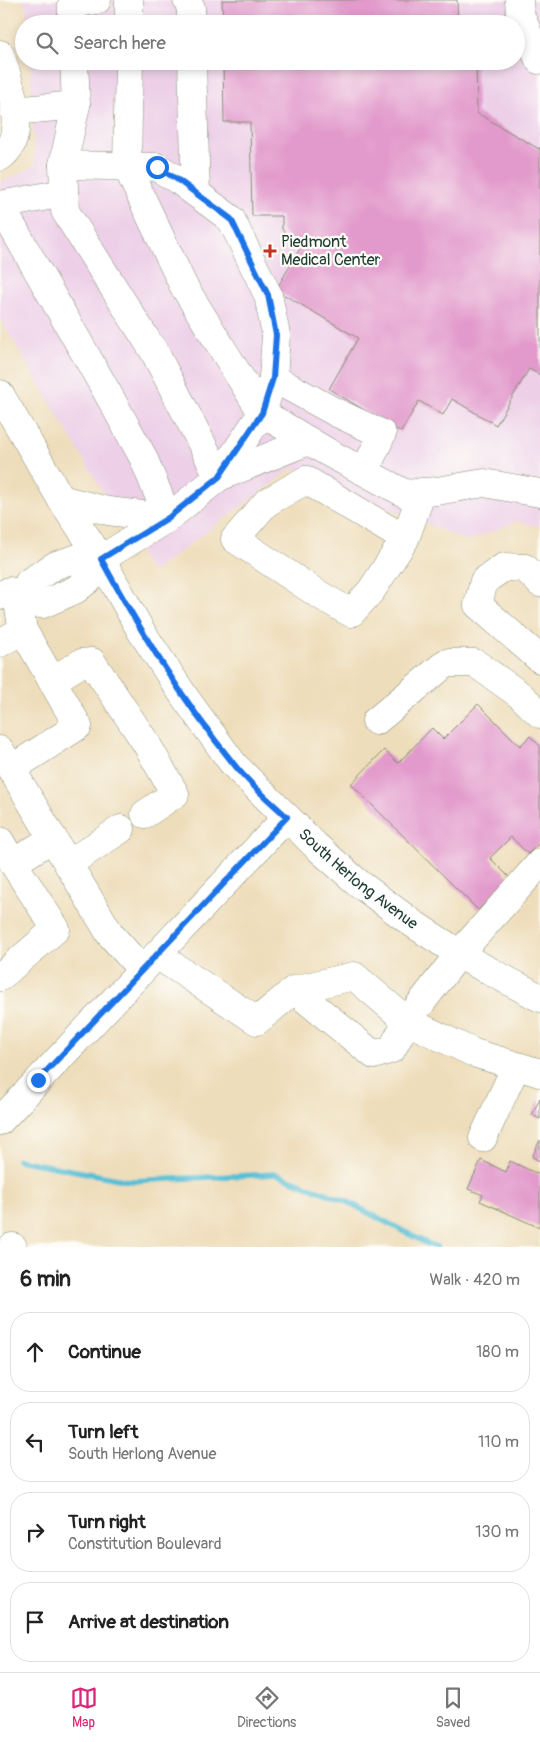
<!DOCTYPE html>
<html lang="en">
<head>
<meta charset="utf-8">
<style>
  :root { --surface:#fff; --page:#f2f2f2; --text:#222; --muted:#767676; --line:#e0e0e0; --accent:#db2777 }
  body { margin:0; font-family:Pangolin,sans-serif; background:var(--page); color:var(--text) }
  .stop { position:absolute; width:15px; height:15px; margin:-11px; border:4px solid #1a73e8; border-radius:50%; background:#fff }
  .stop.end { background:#1a73e8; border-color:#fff; box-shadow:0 1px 5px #0008 }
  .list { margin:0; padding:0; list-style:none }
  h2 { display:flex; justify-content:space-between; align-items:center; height:65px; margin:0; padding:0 20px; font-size:21px }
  h2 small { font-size:16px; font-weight:400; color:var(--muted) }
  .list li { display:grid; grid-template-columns:32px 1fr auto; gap:15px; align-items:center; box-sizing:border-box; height:80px; margin:0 10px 10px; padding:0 10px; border:1px solid var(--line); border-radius:20px }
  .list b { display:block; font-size:19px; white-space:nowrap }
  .list p { margin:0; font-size:16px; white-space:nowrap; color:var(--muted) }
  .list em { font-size:16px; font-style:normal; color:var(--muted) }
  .icon { flex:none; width:28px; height:28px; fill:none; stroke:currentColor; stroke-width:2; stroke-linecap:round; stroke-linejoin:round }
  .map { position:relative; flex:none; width:540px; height:1247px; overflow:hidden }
  .search { position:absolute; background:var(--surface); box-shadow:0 2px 8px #0003; left:15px; right:15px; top:15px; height:55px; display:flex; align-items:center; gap:12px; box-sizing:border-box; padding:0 18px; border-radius:28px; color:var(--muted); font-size:19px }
  .sheet { height:425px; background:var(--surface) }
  nav { display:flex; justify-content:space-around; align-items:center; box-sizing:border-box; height:70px; border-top:1px solid var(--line); background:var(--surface); font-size:14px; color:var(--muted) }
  nav a { display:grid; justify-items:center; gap:2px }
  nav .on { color:var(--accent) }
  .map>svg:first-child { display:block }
  .built { fill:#edd0e8 }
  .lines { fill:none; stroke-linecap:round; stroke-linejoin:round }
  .stream { stroke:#59bfd6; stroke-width:5.5 }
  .building { fill:#e29acc }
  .minor-casing { stroke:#868d77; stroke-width:29 }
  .minor { stroke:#fff; stroke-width:28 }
  .route { stroke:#1a73e8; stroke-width:6 }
  .poi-dot { fill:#c8321e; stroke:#fdfcf7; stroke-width:2 }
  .labels { text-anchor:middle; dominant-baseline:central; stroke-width:4.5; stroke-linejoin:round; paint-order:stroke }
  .poi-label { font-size:16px; fill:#1f3d34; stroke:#fdfcf7; text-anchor:start }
  .street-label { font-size:16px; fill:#1f3d34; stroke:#fdfcf7 }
</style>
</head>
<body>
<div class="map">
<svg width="540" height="1247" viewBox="0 0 540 1247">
  <rect width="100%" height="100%" fill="#fdfcf7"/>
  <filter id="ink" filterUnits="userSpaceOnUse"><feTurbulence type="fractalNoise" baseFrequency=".02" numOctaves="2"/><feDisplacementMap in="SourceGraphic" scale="10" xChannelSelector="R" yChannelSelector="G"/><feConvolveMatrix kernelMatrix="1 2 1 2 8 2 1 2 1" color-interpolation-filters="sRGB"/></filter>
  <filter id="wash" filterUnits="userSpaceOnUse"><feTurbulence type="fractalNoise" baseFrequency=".0096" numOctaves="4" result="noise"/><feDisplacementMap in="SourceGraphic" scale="20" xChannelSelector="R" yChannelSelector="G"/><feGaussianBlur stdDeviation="1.12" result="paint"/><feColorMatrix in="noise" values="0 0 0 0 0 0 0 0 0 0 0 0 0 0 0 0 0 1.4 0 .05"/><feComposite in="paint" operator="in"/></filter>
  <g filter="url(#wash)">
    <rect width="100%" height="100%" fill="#eeddba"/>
    <path class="built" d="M 23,0 L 540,0 L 540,527 L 518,521 L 468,541 L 293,468 L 151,573 L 0,318 L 0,183 L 35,166 L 30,61 L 516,61 L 516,24 L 28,24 L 27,11 Z"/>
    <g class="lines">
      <path class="stream" d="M 18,1160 L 129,1181 L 276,1174 L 346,1201 L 428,1244 L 437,1247"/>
    </g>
    <g id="blocks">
      <path class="building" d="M 222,0 L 457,0 L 458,24 L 223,24 Z
        M 223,61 L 476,61 L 477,113 L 539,149 L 540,147 L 540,375 L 529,369 L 496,425 L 452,399 L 443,415 L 419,401 L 401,432 L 329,389 L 358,338 L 276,290 L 302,245 L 289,239 L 282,229 L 282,216 L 252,216 L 250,122 L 224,122 Z
        M 478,704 L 520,746 L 530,736 L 540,746 L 540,842 L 528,854 L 511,837 L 490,858 L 510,878 L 478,910 L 351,784 L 384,750 L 398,763 L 432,728 L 443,739 Z
        M 540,1098 L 540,1119 L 532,1115 Z
        M 540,1140 L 540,1161 L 532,1157 Z
        M 481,1160 L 506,1172 L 510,1161 L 540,1175 L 540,1223 L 538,1227 L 480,1201 L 483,1195 L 468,1189 Z"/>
    </g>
  </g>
  <g filter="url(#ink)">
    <use href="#blocks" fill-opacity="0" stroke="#868d77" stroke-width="1"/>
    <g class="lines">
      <defs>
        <g id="minor">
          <path d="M 187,0 L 191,8 L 191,24"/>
          <path d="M 519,0 L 520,14 L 539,60"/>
          <path d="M 72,24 L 72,4 L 97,0"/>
          <path d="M 129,24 L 129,0"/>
          <path d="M 0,54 C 9,81 30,137 0,157"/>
          <path d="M 74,61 L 76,105"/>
          <path d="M 129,61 L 127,167 L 183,285 L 262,413"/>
          <path d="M 192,61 L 196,193"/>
          <path d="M 14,111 L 76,105 L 63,165 L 65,211 L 155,353 L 219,477 L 308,441"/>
          <path d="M 63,165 L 157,167 L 178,180 L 231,219 L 268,295 L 276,335 L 273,378 L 262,413"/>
          <path d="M 0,205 L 107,392 L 143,457 L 168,518 L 108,511 L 61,499"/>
          <path d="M 0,205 L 64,193"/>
          <path d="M 273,378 L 335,412 L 382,434 L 365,471"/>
          <path id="s1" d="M 0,394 L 61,499 L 101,559 L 141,631 L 186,699 L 234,765 L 316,846 L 357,882 L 412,923 L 469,960 L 540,998"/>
          <path d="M 405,539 L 306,480 L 266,503 L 235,539 L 318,594 L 351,613 L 371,591 L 405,539 L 422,492"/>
          <path d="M 101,559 L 168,518 L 219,477 L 262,413 L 329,453 L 406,494 L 437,491 L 484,483 L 540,493"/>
          <path d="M 540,583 L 525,568 L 504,567 L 484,581 L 478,605 L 540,659"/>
          <path d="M 0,596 L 9,591 L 18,603 L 23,630 L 0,643"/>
          <path d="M 18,603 L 29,582 L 56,565 L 87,555 L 101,559"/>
          <path d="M 18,603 L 43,604 L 75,590 L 93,576 L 101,559"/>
          <path d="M 52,681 L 81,663 L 92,662 L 146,743 L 175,794 L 145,814"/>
          <path d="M 376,721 L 446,663 L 475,663 L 520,695 L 540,714"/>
          <path d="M 0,750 L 110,934 L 142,970"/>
          <path d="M 11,769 L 78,726 L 23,630"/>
          <path d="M 0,841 L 13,863"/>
          <path d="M 540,863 L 459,954 L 407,1021 L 474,1053 L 540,1073"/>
          <path d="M 68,864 L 121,829"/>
          <path d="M 157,955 L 257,1021 L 294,990 L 354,976 L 407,1021 L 392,1049 L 374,1055 L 294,990"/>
          <path d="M 0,977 L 56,929 L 13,863 L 53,838"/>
          <path d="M 0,1121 L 287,817"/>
          <path d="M 483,1138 L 516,1066"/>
          <path d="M 12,1247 L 13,1247"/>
        </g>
      </defs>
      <use href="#minor" class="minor-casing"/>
      <use href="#minor" class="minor"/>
    </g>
  </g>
  <g class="lines" filter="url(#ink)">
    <path class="route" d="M 38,1080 L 287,817 C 269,800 248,783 233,763 C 182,700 140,630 101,559 L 168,518 L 219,477 L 262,413 L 273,378 L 276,335 L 268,295 L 231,219 L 178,180 L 157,167"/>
  </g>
  <path class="poi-dot" d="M267.5 243.5h5v5h5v5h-5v5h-5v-5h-5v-5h5z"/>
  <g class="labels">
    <g class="poi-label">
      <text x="281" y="242">Piedmont<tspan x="281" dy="18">Medical Center</tspan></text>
    </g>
    <g class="street-label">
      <text stroke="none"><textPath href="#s1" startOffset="608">South Herlong Avenue</textPath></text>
    </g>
  </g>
</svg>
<div class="stop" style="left:157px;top:167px"></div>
<div class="stop end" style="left:38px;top:1080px"></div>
<div class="search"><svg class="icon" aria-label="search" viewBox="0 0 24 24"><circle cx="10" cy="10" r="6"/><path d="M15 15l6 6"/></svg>Search here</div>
</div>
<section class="sheet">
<h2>6 min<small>Walk · 420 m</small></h2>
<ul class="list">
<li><svg class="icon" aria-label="ahead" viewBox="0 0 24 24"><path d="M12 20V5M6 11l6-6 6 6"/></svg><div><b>Continue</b></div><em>180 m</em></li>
<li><svg class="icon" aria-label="left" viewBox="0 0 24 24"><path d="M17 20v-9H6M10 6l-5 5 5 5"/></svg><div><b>Turn left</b><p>South Herlong Avenue</p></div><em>110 m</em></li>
<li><svg class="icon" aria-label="right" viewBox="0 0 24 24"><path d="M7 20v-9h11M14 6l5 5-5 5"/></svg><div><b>Turn right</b><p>Constitution Boulevard</p></div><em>130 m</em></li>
<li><svg class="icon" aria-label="arrive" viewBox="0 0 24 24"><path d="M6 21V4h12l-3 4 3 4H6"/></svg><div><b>Arrive at destination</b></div></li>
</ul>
</section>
<nav>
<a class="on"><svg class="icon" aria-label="map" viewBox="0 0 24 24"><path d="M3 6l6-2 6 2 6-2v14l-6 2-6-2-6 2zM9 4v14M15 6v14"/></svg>Map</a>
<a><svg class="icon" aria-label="directions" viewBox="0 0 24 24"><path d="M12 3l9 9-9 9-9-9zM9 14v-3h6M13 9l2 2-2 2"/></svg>Directions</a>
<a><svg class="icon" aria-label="saved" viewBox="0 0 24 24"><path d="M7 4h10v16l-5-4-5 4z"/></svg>Saved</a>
</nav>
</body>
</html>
